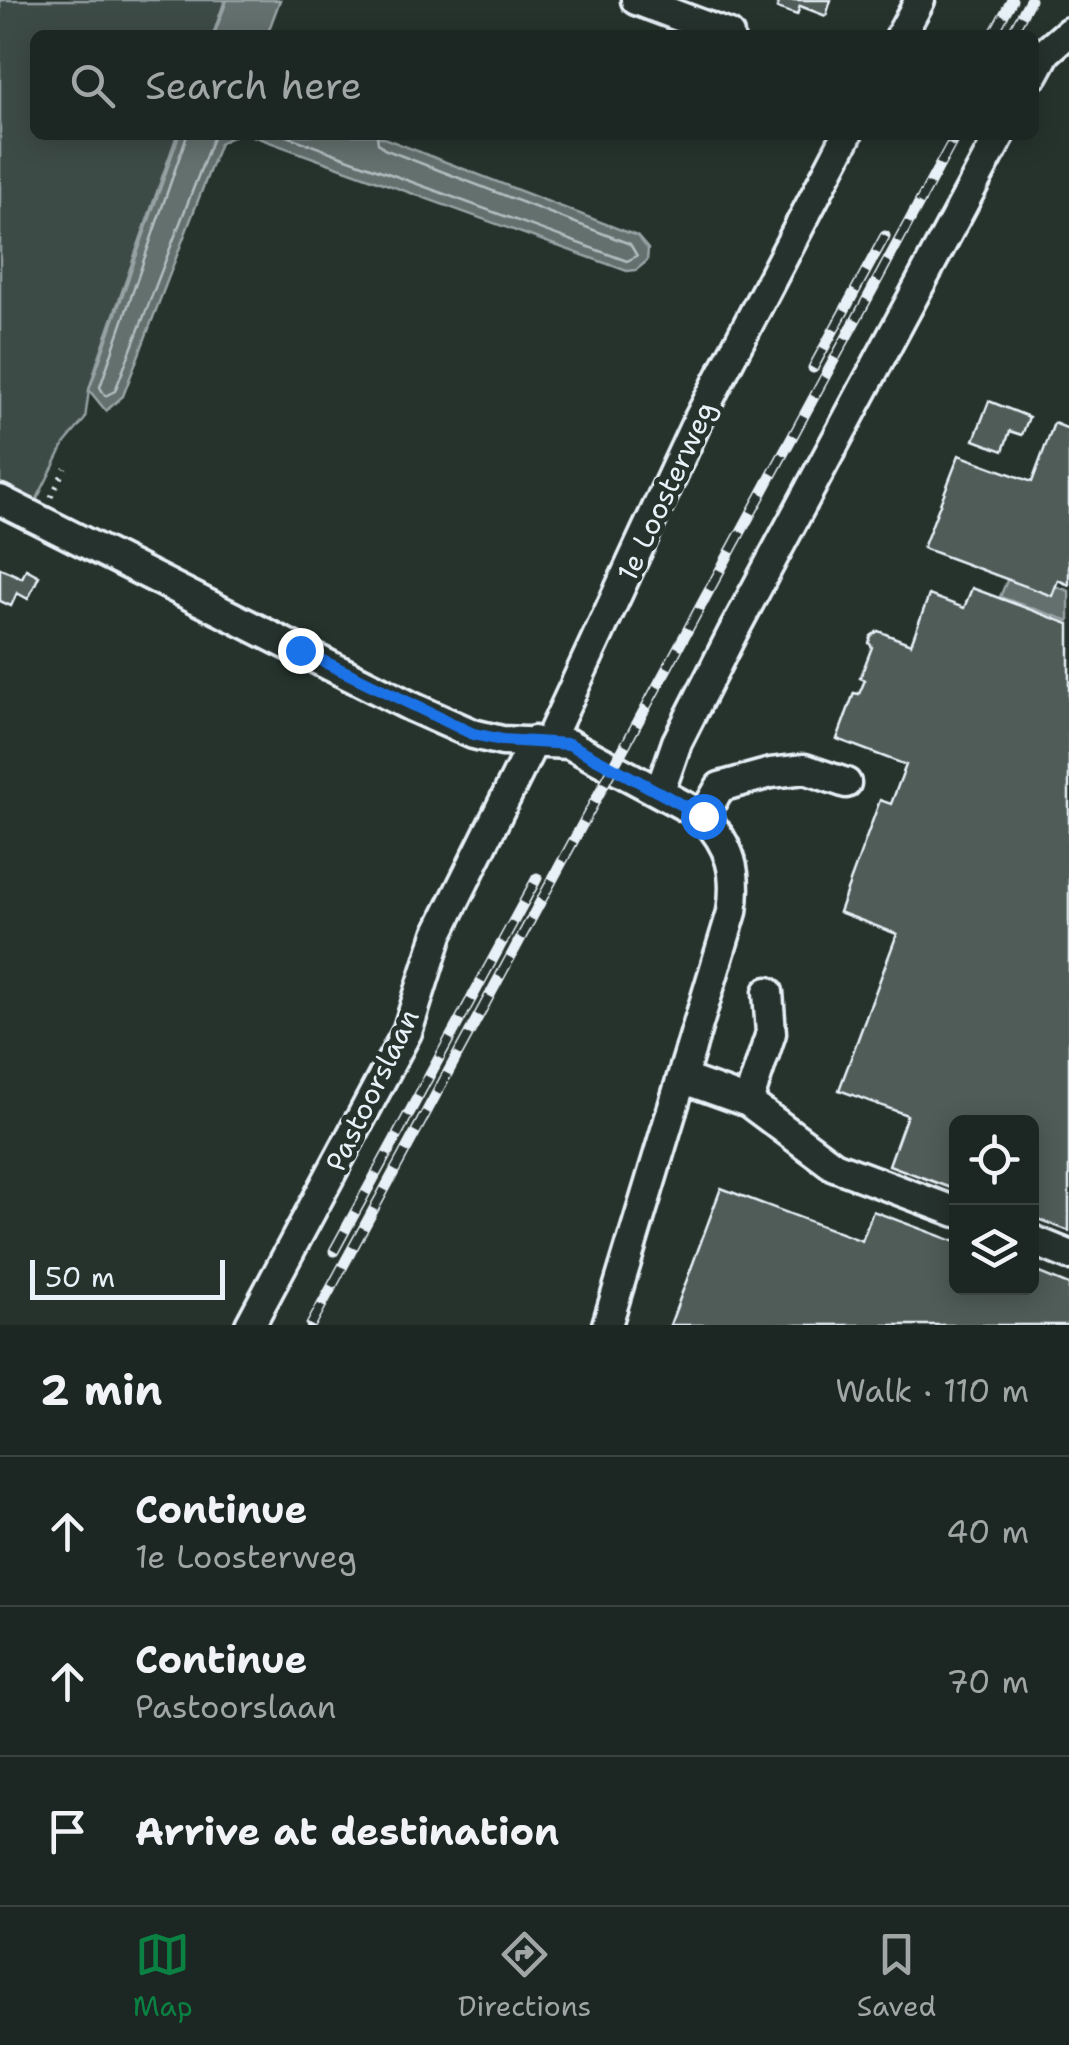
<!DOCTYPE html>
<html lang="en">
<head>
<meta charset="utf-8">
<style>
  :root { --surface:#1c2622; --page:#29322f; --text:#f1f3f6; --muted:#a0a5a5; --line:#3a4340; --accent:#0b8043 }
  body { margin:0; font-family:"Shantell Sans",sans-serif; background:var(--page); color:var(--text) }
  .controls { position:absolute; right:30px; bottom:30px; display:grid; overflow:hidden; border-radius:15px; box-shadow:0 5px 25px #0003 }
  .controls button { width:90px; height:90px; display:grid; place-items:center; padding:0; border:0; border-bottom:2px solid var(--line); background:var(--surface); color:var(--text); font:50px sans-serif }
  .scale { position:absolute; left:30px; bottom:25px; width:195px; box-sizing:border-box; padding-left:10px; border:5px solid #e8f1f8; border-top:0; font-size:28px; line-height:35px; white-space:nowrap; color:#e8f1f8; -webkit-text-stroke:8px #26332d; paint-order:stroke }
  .stop { position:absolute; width:30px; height:30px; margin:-22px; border:8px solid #1a73e8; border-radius:50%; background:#fff }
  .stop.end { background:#1a73e8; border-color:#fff; box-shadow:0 2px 10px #0008 }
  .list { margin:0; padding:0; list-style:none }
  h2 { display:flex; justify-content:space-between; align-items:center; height:130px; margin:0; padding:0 40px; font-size:42px }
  h2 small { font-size:32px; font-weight:400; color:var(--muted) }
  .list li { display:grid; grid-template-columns:65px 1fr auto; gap:30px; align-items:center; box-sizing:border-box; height:150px; padding:0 40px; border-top:2px solid var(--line) }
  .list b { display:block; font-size:38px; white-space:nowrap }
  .list p { margin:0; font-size:32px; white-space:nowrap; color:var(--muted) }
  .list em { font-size:32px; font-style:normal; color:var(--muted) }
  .icon { flex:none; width:55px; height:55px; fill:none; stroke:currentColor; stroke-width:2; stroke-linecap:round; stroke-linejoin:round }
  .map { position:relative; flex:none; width:1069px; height:1325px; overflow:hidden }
  .search { position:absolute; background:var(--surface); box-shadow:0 5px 25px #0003; left:30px; right:30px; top:30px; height:110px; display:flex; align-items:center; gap:25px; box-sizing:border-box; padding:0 35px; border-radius:15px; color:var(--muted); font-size:38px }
  .sheet { height:580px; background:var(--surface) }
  nav { display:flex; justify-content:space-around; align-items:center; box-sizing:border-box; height:140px; border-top:2px solid var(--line); background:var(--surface); font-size:28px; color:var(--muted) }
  nav a { display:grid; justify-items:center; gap:5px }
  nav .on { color:var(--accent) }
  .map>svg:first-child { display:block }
  .green { fill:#3e4b47; stroke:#939ea0; stroke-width:2.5 }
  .water { fill:#636f6d; stroke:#98a3a5; stroke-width:2.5 }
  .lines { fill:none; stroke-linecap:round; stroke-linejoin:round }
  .shore { stroke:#b3bdc0; stroke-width:2.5 }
  .building { fill:#505c59; stroke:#e8f1f8; stroke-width:2.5 }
  .minor-casing { stroke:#e8f1f8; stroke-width:35 }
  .path { stroke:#e8f1f8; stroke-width:5; stroke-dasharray:2.5 8; stroke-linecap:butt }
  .minor { stroke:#26332d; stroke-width:28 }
  .rail-casing { stroke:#e8f1f8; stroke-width:11 }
  .rail { stroke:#26332d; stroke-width:8; stroke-dasharray:22; stroke-linecap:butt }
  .route { stroke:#1a73e8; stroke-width:12 }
  .labels { text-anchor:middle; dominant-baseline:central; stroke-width:10; stroke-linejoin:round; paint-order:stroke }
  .street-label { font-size:28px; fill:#e8f1f8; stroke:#26332d }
</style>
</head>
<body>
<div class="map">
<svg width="1069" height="1325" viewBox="0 0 1069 1325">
  <rect width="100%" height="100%" fill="#26332d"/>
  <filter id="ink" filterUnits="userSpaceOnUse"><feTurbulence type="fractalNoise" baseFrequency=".01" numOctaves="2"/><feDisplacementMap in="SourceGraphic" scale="20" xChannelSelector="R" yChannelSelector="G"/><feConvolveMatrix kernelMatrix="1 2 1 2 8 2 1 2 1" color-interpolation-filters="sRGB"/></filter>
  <g filter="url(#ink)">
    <path class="green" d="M 0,0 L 225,0 L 213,35 L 35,35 L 35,135 L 177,135 L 98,360 L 89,390 L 85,419 L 65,443 L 35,503 L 0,485 Z"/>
    <path class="water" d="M 227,0 L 280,0 L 267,35 L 214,35 Z
      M 179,135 L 236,135 L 220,143 L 123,396 L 106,411 L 89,390 Z
      M 250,135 L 376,135 L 637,236 L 648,249 L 647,261 L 636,270 L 627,271 Z
      M 1011,571 L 1069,591 L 1069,621 L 1000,597 Z"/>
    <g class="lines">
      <path class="shore" d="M 187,135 L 100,387 L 105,396 L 115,391 L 214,135
        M 284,135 L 627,261 L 637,256 L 630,244 L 384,149 L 378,143 L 377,135"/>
    </g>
    <path class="building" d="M 780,0 L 831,0 L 826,16 L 800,6 L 797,15 L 777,8 Z
      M 989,401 L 1029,417 L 1022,435 L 1010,431 L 1003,451 L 974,440 Z
      M 1054,423 L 1069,429 L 1069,585 L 1058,580 L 1052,596 L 923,548 L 959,455 L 1032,482 Z
      M 0,568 L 22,578 L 26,569 L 39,576 L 28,599 L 17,593 L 11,606 L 0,601 Z
      M 972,588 L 1069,624 L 1069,1231 L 1032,1217 L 1032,1122 L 956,1122 L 956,1190 L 889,1165 L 907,1115 L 839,1090 L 897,934 L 839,912 L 880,800 L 891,804 L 906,765 L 837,739 L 854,693 L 859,694 L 865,680 L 860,678 L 872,647 L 869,643 L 871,636 L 878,631 L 911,644 L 929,595 L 964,608 Z
      M 721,1188 L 862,1241 L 873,1211 L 956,1242 L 956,1288 L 1032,1288 L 1032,1270 L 1069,1285 L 1069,1325 L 670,1325 Z"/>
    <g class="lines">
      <defs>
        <path id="minor" d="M 636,0 L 729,35
          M 901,35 L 920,0
          M 1034,74 L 1046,52 L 1069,32
          M 0,500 L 412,707 L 473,734 L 502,741 L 569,744 L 703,816 C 731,846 738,872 732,912 L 607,1325
          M 549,741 L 695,426 L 847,135
          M 660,791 L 677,742 L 732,634 L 1000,135
          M 703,816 L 720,787 L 771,773 L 805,769 L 846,783
          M 684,1079 L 748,1102 L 834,1166 L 956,1212
          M 748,1102 L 771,1033 L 768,992
          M 1032,1240 L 1069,1255
          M 250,1325 L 407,1032 L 438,934 L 534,741"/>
      </defs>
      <use href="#minor" class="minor-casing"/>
      <path class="path" d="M 51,497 L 65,468"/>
      <use href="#minor" class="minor"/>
      <defs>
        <path id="rail" d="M 993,35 L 1012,0
          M 1011,35 L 1030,0
          M 813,368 L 885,236
          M 334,1251 L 537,878
          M 311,1325 L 956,135"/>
      </defs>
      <use href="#rail" class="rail-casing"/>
      <use href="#rail" class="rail"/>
    </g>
  </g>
  <g class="lines" filter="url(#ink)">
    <path class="route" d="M 300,650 L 473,734 L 502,740 L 569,744 L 703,816"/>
  </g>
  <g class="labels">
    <g class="street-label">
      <text transform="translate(666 491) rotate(-65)">1e Loosterweg</text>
      <text transform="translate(372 1090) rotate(-64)">Pastoorslaan</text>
    </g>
  </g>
</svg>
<div class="controls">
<button><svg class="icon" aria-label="locate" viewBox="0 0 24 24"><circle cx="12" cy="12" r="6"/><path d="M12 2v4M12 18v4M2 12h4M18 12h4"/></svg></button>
<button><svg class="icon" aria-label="layers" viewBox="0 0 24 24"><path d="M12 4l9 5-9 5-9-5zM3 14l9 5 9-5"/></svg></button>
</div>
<div class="scale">50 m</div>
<div class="stop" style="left:703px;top:816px"></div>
<div class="stop end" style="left:300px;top:650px"></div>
<div class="search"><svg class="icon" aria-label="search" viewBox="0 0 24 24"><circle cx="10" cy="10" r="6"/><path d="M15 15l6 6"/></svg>Search here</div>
</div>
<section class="sheet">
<h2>2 min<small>Walk · 110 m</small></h2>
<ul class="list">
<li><svg class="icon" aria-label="ahead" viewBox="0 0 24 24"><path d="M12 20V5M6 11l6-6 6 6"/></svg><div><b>Continue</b><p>1e Loosterweg</p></div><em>40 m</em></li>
<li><svg class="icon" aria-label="ahead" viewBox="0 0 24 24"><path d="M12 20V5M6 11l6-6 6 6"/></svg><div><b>Continue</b><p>Pastoorslaan</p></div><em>70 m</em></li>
<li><svg class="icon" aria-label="arrive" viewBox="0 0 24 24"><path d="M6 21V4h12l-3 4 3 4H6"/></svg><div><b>Arrive at destination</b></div></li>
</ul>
</section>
<nav>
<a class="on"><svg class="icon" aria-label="map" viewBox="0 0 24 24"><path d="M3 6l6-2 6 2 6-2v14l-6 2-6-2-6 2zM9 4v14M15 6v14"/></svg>Map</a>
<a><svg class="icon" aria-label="directions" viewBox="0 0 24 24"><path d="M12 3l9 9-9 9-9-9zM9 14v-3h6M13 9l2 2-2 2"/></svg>Directions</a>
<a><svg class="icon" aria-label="saved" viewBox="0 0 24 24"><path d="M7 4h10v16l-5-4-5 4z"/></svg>Saved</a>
</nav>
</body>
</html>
